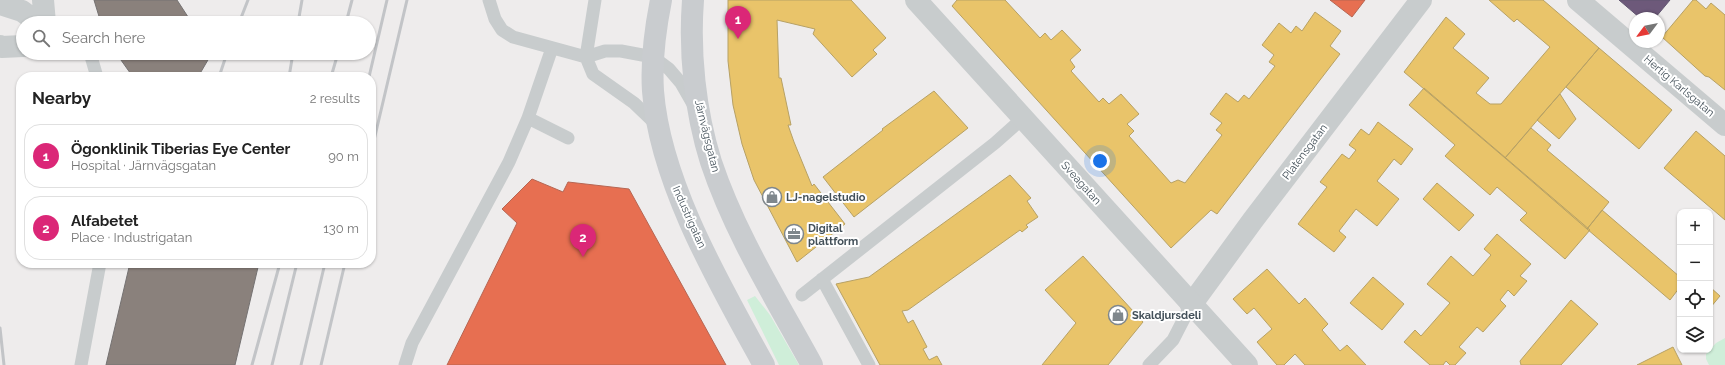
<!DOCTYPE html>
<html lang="en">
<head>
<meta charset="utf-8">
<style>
  :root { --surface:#fff; --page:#f6f6f6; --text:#222; --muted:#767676; --line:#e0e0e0; --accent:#db2777 }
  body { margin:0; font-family:Raleway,sans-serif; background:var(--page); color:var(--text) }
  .controls { position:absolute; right:12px; bottom:12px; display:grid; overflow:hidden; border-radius:8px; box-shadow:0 1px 3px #0004 }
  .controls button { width:36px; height:36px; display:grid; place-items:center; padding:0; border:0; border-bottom:1px solid var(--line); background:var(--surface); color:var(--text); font:20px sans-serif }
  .compass { position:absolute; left:1629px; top:12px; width:36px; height:36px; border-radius:50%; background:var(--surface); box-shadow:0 1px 3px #0004; rotate:238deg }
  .you { position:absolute; left:1100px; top:161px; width:14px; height:14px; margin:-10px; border:3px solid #fff; border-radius:50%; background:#1a73e8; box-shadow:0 0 0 6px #1a73e833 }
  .badge { display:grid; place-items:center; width:26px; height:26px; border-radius:50%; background:var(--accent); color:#fff; font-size:13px; font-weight:700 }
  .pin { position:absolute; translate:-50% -33px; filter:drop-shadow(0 1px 2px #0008) }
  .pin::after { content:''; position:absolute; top:21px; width:14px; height:12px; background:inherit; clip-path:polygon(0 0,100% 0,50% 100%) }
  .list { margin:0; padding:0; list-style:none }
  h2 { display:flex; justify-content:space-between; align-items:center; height:52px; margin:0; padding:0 16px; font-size:17px }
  h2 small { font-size:13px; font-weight:400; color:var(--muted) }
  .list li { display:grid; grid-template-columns:26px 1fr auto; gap:12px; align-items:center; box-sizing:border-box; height:64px; margin:0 8px 8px; padding:0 8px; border:1px solid var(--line); border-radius:16px }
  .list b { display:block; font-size:15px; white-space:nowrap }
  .list p { margin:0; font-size:13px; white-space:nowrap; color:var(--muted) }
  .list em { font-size:13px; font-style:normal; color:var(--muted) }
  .icon { flex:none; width:22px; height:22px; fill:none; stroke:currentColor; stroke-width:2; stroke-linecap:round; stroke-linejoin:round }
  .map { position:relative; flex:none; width:1725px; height:365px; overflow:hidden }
  .search { position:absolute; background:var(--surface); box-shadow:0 1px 3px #0004; left:16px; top:16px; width:360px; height:44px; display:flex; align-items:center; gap:10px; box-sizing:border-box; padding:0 14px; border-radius:22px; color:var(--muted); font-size:15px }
  .panel { position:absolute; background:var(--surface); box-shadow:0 1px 3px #0004; left:16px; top:72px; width:360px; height:196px; border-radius:16px }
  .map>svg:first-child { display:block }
  .green { fill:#cfeed9 }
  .homes { fill:#e9c46a; stroke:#b7a165 }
  .shops { fill:#e76f51; stroke:#b66653 }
  .offices { fill:#6d597a; stroke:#605670 }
  .industry { fill:#8a817c; stroke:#757272 }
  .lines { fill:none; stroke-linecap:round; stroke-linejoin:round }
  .service { stroke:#c8cccd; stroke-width:13 }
  .minor { stroke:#c8cccd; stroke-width:22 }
  .tertiary { stroke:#c8cccd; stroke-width:22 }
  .secondary { stroke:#c9cccf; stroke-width:22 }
  .rail { stroke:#c2c4c7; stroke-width:3 }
  .labels { text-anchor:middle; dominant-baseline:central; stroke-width:4; stroke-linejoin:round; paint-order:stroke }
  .street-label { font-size:11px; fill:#435059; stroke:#fff }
  .poi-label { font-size:11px; font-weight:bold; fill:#435059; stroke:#fff; text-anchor:start }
</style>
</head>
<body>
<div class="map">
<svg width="1725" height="365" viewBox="0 0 1725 365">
  <rect width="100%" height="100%" fill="#eeecec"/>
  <path class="green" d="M 755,296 L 770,315 L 799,365 L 779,365 L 747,300 Z
    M 1725,338 L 1725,365 L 1709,365 L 1706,359 L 1706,354 L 1716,343 Z"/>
  <path class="homes" d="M 728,0 L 851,0 L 886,38 L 873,50 L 877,54 L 852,77 L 813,34 L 815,29 L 777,20 L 779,78 L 781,78 L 791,125 L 788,125 L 794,142 L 812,186 L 814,184 L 845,224 L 797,262 L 754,180 L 742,144 L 733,105 L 728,61 Z
    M 957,0 L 1005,0 L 1040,38 L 1045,33 L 1051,40 L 1062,30 L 1081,50 L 1070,60 L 1075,67 L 1071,71 L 1099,102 L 1103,98 L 1109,104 L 1121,94 L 1139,114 L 1127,124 L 1134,131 L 1129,136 L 1171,183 L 1178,180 L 1185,183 L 1222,135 L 1216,130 L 1222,123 L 1210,114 L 1226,93 L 1238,102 L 1244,95 L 1249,99 L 1275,66 L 1269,62 L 1274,55 L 1262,45 L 1279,23 L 1291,33 L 1296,26 L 1302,31 L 1315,12 L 1341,31 L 1330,46 L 1340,54 L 1217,214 L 1211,210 L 1171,248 L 952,6 Z
    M 1489,0 L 1543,0 L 1599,48 L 1505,158 L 1404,72 L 1446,17 L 1465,34 L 1453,48 L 1489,78 L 1476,93 L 1490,104 L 1501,104 L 1550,47 L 1517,19 L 1514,22 Z
    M 1693,0 L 1696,0 L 1706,9 L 1711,3 L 1725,15 L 1725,90 L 1709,77 L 1705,76 L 1662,37 Z
    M 1599,48 L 1672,110 L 1639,149 L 1566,87 Z
    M 1424,88 L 1590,230 L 1565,259 L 1520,220 L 1527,213 L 1497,187 L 1490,195 L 1445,156 L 1455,145 L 1409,105 Z
    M 934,91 L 968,128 L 854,217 L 823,177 L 883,130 L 882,129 Z
    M 1560,94 L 1576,119 L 1559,139 L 1537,120 Z
    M 1378,122 L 1413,149 L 1401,165 L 1394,159 L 1377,181 L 1399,199 L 1377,226 L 1356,209 L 1339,231 L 1346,237 L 1334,252 L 1298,224 L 1327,187 L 1320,182 L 1342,154 L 1349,159 L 1356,150 L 1349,145 L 1361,129 L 1369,135 Z
    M 1531,128 L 1551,145 L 1547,150 L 1609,202 L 1587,229 L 1505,158 Z
    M 1696,131 L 1725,156 L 1725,220 L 1664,168 Z
    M 1010,175 L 1031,198 L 1027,201 L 1038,217 L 1026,225 L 1028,227 L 1022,232 L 1020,230 L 908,310 L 902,311 L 908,323 L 913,320 L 927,347 L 923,349 L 929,360 L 937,356 L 942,365 L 880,365 L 836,284 L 869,277 Z
    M 1437,183 L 1474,215 L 1459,231 L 1423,199 Z
    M 1602,210 L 1680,277 L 1680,287 L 1670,300 L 1587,229 Z
    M 1497,234 L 1531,264 L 1520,276 L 1527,281 L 1514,296 L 1508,290 L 1500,300 L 1506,306 L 1483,332 L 1477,327 L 1459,347 L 1466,353 L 1455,365 L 1450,365 L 1446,361 L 1443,365 L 1430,365 L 1404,342 L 1415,330 L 1421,336 L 1450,303 L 1427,284 L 1451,256 L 1473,276 L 1491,255 L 1484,249 Z
    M 1083,256 L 1143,322 L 1108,365 L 1042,365 L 1076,323 L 1045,290 Z
    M 1267,269 L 1299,304 L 1305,298 L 1328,324 L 1322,330 L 1340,351 L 1347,345 L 1366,365 L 1305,365 L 1295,354 L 1284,365 L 1277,365 L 1257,342 L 1272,329 L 1254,308 L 1247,314 L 1233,299 Z
    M 1373,277 L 1404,304 L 1382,330 L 1350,303 Z
    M 1710,287 L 1720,296 L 1710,308 Z
    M 1571,300 L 1598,324 L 1561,365 L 1521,365 L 1520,361 Z
    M 1673,347 L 1682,365 L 1637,365 Z"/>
  <path class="shops" d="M 1330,0 L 1365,0 L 1352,17 Z
    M 532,179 L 563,192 L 568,182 L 629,189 L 726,365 L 447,365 L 517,223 L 502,209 Z"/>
  <path class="offices" d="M 1619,0 L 1670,0 L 1655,18 L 1640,18 Z"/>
  <path class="industry" d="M 94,0 L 177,0 L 192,23 L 101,23 Z
    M 116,53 L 212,53 L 198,77 L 133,77 Z
    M 130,263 L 259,263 L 235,365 L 106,365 Z"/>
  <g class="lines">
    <path class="service" d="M 489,0 L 495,19 L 502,30 L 513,37 L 586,57 L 605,51 L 621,51 L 653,57 L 669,69 L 681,83 L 693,104
      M 595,0 L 586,57 L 593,74 L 634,103 L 657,125
      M 90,53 L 97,77
      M 528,118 L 568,138
      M 822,279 L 869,365
      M 802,295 L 995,143 L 1023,118
      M 81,365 L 100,263
      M 405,365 L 412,343 L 509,162 L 528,118 L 552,48
      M 1149,365 L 1173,340 L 1191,305"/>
    <path class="minor" d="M 43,0 L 45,23
      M 1578,0 L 1725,125
      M 0,4 L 22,11 L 38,23
      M 0,46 L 2,47 L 23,46
      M 1191,305 L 1253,220 L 1421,0"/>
    <path class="tertiary" d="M 916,0 L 1247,365"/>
    <path class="secondary" d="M 661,0 C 655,30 651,60 653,91 C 660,183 720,285 764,365
      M 693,0 C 689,53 695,111 711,162 C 735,234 776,299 812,365"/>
    <path class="rail" d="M 239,23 L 248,0
      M 298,23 L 302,0
      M 346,23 L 352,0
      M 219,77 L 227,53
      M 289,77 L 293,53
      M 331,77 L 338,53
      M 369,77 L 387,0
      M 371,153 L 407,0
      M 0,328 L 4,365
      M 252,365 L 280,263
      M 272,365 L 297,263
      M 301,365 L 325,263
      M 321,365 L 345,263"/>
  </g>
  <defs>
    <symbol id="shop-ring" viewBox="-11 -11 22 22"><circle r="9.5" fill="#fff" stroke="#7f878c" stroke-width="1.5"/><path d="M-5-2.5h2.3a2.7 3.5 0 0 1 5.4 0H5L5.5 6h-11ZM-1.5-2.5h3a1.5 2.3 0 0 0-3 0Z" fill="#7f878c"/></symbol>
    <symbol id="office-ring" viewBox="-11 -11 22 22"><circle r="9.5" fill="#fff" stroke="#7f878c" stroke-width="1.5"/><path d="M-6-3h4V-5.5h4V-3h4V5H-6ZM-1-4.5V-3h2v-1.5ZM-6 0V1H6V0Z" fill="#7f878c"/></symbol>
  </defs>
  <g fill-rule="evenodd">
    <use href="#shop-ring" x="761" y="186" width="22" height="22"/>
    <use href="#office-ring" x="783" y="223" width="22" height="22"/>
    <use href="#shop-ring" x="1107" y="304" width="22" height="22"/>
  </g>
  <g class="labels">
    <g class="street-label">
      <text transform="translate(1679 86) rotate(40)">Hertig Karlsgatan</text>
      <text transform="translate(707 136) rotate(76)">Järnvägsgatan</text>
      <text transform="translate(1305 152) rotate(-53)">Platensgatan</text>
      <text transform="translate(1081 183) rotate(48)">Sveagatan</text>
      <text transform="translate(689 217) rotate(66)">Industrigatan</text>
    </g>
    <g class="poi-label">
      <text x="786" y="197">LJ-nagelstudio</text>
      <text x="808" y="228">Digital<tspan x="808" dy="13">plattform</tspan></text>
      <text x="1132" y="315">Skaldjursdeli</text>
    </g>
  </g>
</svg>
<div class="controls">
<button>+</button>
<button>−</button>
<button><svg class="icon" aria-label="locate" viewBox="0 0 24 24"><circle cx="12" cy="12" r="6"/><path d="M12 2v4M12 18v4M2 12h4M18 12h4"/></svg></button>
<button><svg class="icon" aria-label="layers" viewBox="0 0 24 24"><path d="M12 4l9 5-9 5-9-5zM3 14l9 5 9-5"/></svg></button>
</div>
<svg class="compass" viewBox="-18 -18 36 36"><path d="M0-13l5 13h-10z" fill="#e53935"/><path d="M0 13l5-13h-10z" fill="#767676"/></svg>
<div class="you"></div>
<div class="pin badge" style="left:738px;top:39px">1</div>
<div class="pin badge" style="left:583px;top:257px">2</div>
<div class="search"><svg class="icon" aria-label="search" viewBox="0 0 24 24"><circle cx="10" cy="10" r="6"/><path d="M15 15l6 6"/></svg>Search here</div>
<section class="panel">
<h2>Nearby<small>2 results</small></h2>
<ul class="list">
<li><span class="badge">1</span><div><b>Ögonklinik Tiberias Eye Center</b><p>Hospital · Järnvägsgatan</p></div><em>90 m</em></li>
<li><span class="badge">2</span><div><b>Alfabetet</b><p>Place · Industrigatan</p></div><em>130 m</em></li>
</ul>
</section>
</div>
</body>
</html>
